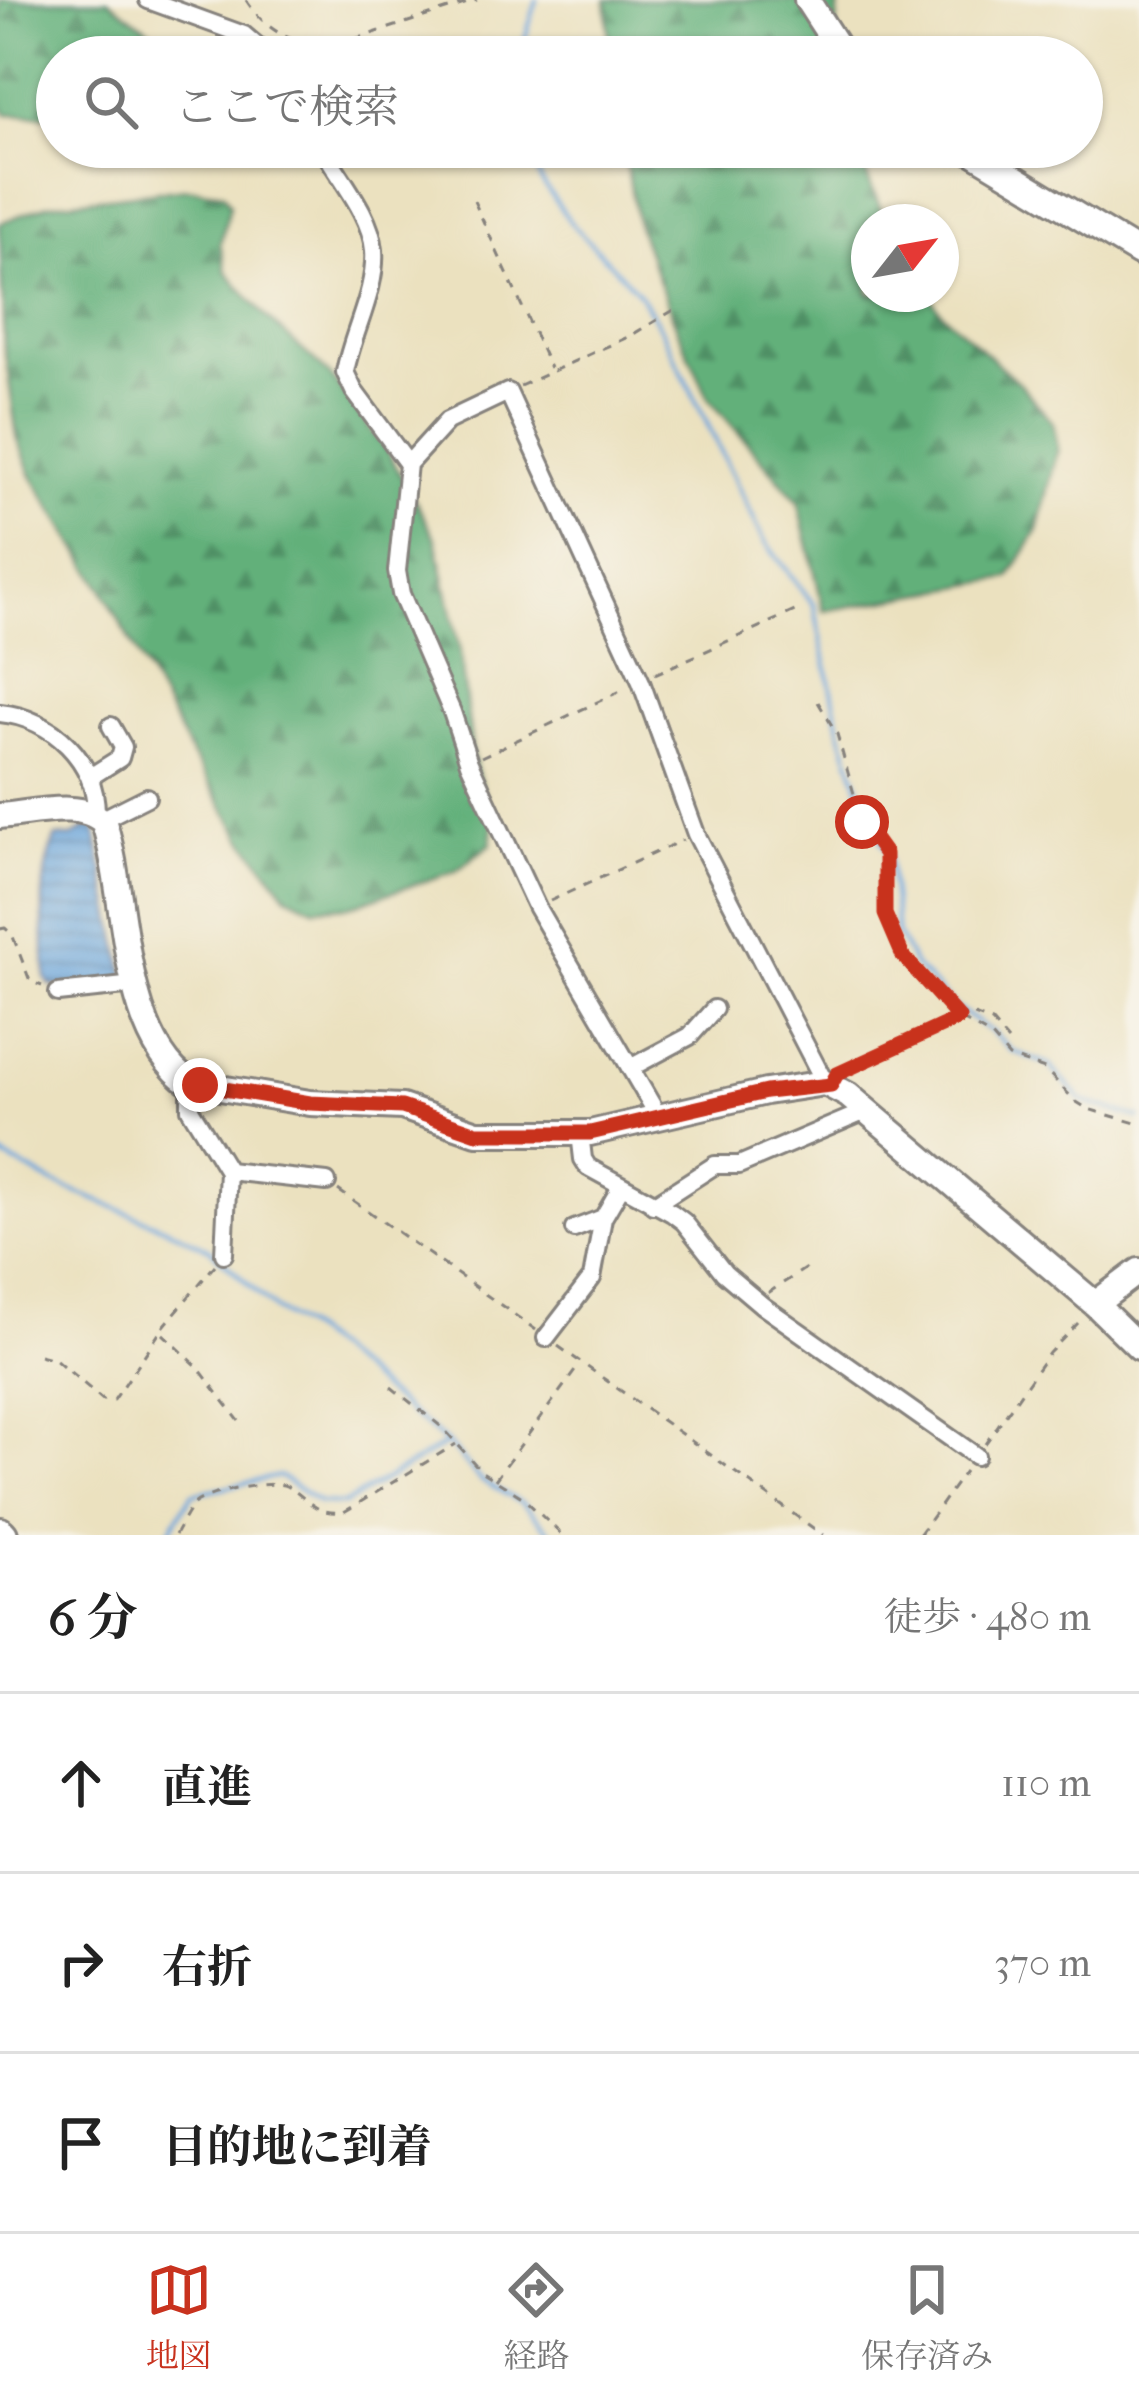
<!DOCTYPE html>
<html lang="ja">
<head>
<meta charset="utf-8">
<style>
  :root { --surface:#fff; --page:#f2f2f2; --text:#222; --muted:#767676; --line:#e0e0e0; --accent:#c8321e }
  body { margin:0; font-family:"IM FELL French Canon","Noto Serif JP",serif; background:var(--page); color:var(--text) }
  .compass { position:absolute; left:851px; top:204px; width:108px; height:108px; border-radius:50%; background:var(--surface); box-shadow:0 3px 9px #0004; rotate:59deg }
  .stop { position:absolute; width:36px; height:36px; margin:-27px; border:9px solid #c8321e; border-radius:50%; background:#fff }
  .stop.end { background:#c8321e; border-color:#fff; box-shadow:0 3px 12px #0008 }
  .list { margin:0; padding:0; list-style:none }
  h2 { display:flex; justify-content:space-between; align-items:center; height:156px; margin:0; padding:0 48px; font-size:51px }
  h2 small { font-size:39px; font-weight:400; color:var(--muted) }
  .list li { display:grid; grid-template-columns:78px 1fr auto; gap:36px; align-items:center; box-sizing:border-box; height:180px; padding:0 48px; border-top:3px solid var(--line) }
  .list b { display:block; font-size:45px; white-space:nowrap }
  .list em { font-size:39px; font-style:normal; color:var(--muted) }
  .icon { flex:none; width:66px; height:66px; fill:none; stroke:currentColor; stroke-width:2; stroke-linecap:round; stroke-linejoin:round }
  .map { position:relative; flex:none; width:1139px; height:1535px; overflow:hidden }
  .search { position:absolute; background:var(--surface); box-shadow:0 3px 9px #0004; left:36px; right:36px; top:36px; height:132px; display:flex; align-items:center; gap:30px; box-sizing:border-box; padding:0 42px; border-radius:66px; color:var(--muted); font-size:45px }
  .sheet { height:696px; background:var(--surface) }
  nav { display:flex; justify-content:space-around; align-items:center; box-sizing:border-box; height:168px; border-top:3px solid var(--line); background:var(--surface); font-size:33px; color:var(--muted) }
  nav a { display:grid; justify-items:center; gap:6px }
  nav .on { color:var(--accent) }
  .map>svg:first-child { display:block }
  .forest { fill:url(#forest-firs); stroke:#42695a; stroke-width:3 }
  .water { fill:url(#water-rules); stroke:#46648b; stroke-width:3 }
  .lines { fill:none; stroke-linecap:round; stroke-linejoin:round }
  .stream { stroke:#6ba5db; stroke-width:4.5 }
  .street-casing { stroke:#86827d; stroke-width:22 }
  .secondary-casing { stroke:#86827d; stroke-width:30 }
  .highway-casing { stroke:#86827d; stroke-width:36 }
  .path { stroke:#86827d; stroke-width:3; stroke-dasharray:9 9; stroke-linecap:butt }
  .street { stroke:#fff; stroke-width:16 }
  .secondary { stroke:#fff; stroke-width:24 }
  .highway { stroke:#fff; stroke-width:30 }
  .route { stroke:#c8321e; stroke-width:15 }
</style>
</head>
<body>
<div class="map">
<svg width="1139" height="1535" viewBox="0 0 1139 1535">
  <defs>
    <pattern id="forest-firs" width="22" height="20" patternUnits="userSpaceOnUse" patternTransform="scale(3)"><rect width="22" height="20" fill="#62b07a"/><path d="M5 1l3.5 6h-7zM16 11l3.5 6h-7z" fill="#508f65"/></pattern>
    <pattern id="water-rules" width="6" height="5" patternUnits="userSpaceOnUse" patternTransform="scale(3)"><rect width="6" height="5" fill="#6ba5db"/><path d="M0 2.5h6" fill="none" stroke="#5886b3"/></pattern>
  </defs>
  <rect width="100%" height="100%" fill="#f7f3e8"/>
  <filter id="ink" filterUnits="userSpaceOnUse"><feTurbulence type="fractalNoise" baseFrequency=".00833" numOctaves="2"/><feDisplacementMap in="SourceGraphic" scale="24" xChannelSelector="R" yChannelSelector="G"/><feConvolveMatrix kernelMatrix="1 2 1 2 8 2 1 2 1" color-interpolation-filters="sRGB"/></filter>
  <filter id="wash" filterUnits="userSpaceOnUse"><feTurbulence type="fractalNoise" baseFrequency=".004" numOctaves="4" result="noise"/><feDisplacementMap in="SourceGraphic" scale="48" xChannelSelector="R" yChannelSelector="G"/><feGaussianBlur stdDeviation="2.7" result="paint"/><feColorMatrix in="noise" values="0 0 0 0 0 0 0 0 0 0 0 0 0 0 0 0 0 1.4 0 .05"/><feComposite in="paint" operator="in"/></filter>
  <g filter="url(#wash)">
    <rect width="100%" height="100%" fill="#ebe1bf"/>
    <path class="forest" d="M 0,0 L 108,0 L 173,47 L 153,57 L 57,57 L 57,116 L 6,114 L 0,103 Z
      M 606,0 L 839,0 L 834,57 L 611,57 Z
      M 623,147 L 855,147 L 886,222 L 869,222 L 869,294 L 928,294 L 941,312 L 1021,385 L 1053,423 L 1058,448 L 1038,530 L 1009,578 L 824,611 L 798,501 L 709,399 L 677,328 L 638,227 Z
      M 186,188 L 223,193 L 230,205 L 220,244 L 226,271 L 266,317 L 330,375 L 389,454 L 436,539 L 460,652 L 473,758 L 493,824 L 491,844 L 456,871 L 350,906 L 314,908 L 287,895 L 242,837 L 195,761 L 102,588 L 32,476 L 17,437 L 4,345 L 0,223 L 49,204 Z"/>
    <path class="water" d="M 88,826 L 95,828 L 126,980 L 64,988 L 50,985 L 46,979 C 44,933 36,878 56,837 L 73,837 Z"/>
    <g class="lines">
      <path class="stream" d="M 519,57 L 537,0
        M 529,147 L 540,179 L 571,223 L 638,292 L 660,327 L 765,542 L 814,605 L 841,733 L 871,824 L 889,855 L 897,933 L 914,965 L 955,1007 L 993,1033 L 1012,1051 L 1048,1064 L 1082,1101 L 1139,1118
        M 0,1155 L 53,1183 L 171,1230 L 211,1250 L 276,1310 L 313,1333 L 447,1443 L 479,1479 L 523,1504 L 553,1535
        M 167,1535 L 192,1494 L 279,1476 L 320,1503 L 344,1504 L 447,1443"/>
    </g>
  </g>
  <g filter="url(#ink)">
    <g class="lines">
      <defs>
        <path id="street" d="M 148,0 L 244,35 L 270,57
          M 322,147 C 339,178 371,214 374,250 C 377,290 352,333 345,372 L 354,391 L 408,464
          M 0,713 C 52,718 97,761 96,814
          M 90,777 L 120,758 L 123,747 L 111,726
          M 101,820 L 147,797
          M 58,993 L 135,985
          M 630,1068 L 690,1036 L 714,1009
          M 190,1083 L 190,1109 L 228,1171 L 327,1182
          M 660,1119 L 537,908 L 469,763 L 452,712 L 401,594 L 397,571 L 408,464 L 447,421 L 508,392 L 641,682 L 696,834 L 825,1083
          M 580,1133 L 583,1159 L 588,1167 L 672,1213 L 684,1222 L 724,1273 L 763,1306 L 976,1456
          M 653,1205 L 715,1165 L 739,1165 L 866,1111
          M 574,1229 L 603,1218 L 621,1187
          M 224,1254 L 228,1171
          M 546,1338 L 592,1278 L 603,1218"/>
        <path id="secondary" d="M 807,0 L 844,57
          M 964,147 L 1139,253
          M 0,816 C 29,814 84,799 104,823 C 128,898 120,1036 190,1083 L 310,1103 L 402,1107 L 477,1133 L 590,1133 L 766,1092 L 825,1083 L 848,1095 L 1095,1304 L 1139,1347
          M 1095,1304 L 1139,1271"/>
        <path id="highway" d="M 0,1533 L 2,1535"/>
      </defs>
      <use href="#street" class="street-casing"/>
      <use href="#secondary" class="secondary-casing"/>
      <use href="#highway" class="highway-casing"/>
      <path class="path" d="M 246,0 C 267,32 292,44 330,47 L 477,0
        M 474,201 L 550,368
        M 520,386 L 630,336 L 679,307
        M 655,674 L 797,610
        M 818,702 L 837,734 L 862,822 L 885,854 L 885,914 L 911,968 L 959,1018 L 992,1037 L 1009,1057 L 1045,1069 L 1075,1101 L 1088,1109 L 1139,1124
        M 481,757 L 625,689
        M 550,901 L 683,840
        M 0,929 L 5,928 L 12,934 L 30,981 L 42,986
        M 843,1071 L 969,1013 L 992,1022 L 1008,1041
        M 338,1190 L 536,1330
        M 215,1265 L 160,1331 L 197,1366 L 239,1421
        M 768,1293 L 809,1266
        M 558,1346 L 823,1535
        M 39,1355 L 55,1359 L 103,1400 L 114,1400 L 160,1332
        M 391,1387 L 443,1428 L 482,1472 L 522,1497 L 562,1535
        M 985,1444 L 1049,1353 L 1082,1319
        M 495,1480 L 580,1364
        M 175,1535 C 181,1525 187,1511 195,1503 C 206,1493 274,1479 286,1486 C 308,1497 312,1515 344,1512 L 456,1444
        M 919,1535 L 965,1471"/>
      <use href="#street" class="street"/>
      <use href="#secondary" class="secondary"/>
      <use href="#highway" class="highway"/>
    </g>
  </g>
  <g class="lines" filter="url(#ink)">
    <path class="route" d="M 200,1085 L 310,1103 L 402,1107 L 477,1133 L 590,1133 L 766,1092 L 831,1085 L 837,1074 L 959,1018 L 903,956 L 885,914 L 885,854 L 862,822"/>
  </g>
</svg>
<svg class="compass" viewBox="-18 -18 36 36"><path d="M0-13l5 13h-10z" fill="#e53935"/><path d="M0 13l5-13h-10z" fill="#767676"/></svg>
<div class="stop" style="left:862px;top:822px"></div>
<div class="stop end" style="left:200px;top:1085px"></div>
<div class="search"><svg class="icon" aria-label="search" viewBox="0 0 24 24"><circle cx="10" cy="10" r="6"/><path d="M15 15l6 6"/></svg>ここで検索</div>
</div>
<section class="sheet">
<h2>6 分<small>徒歩 · 480 m</small></h2>
<ul class="list">
<li><svg class="icon" aria-label="ahead" viewBox="0 0 24 24"><path d="M12 20V5M6 11l6-6 6 6"/></svg><div><b>直進</b></div><em>110 m</em></li>
<li><svg class="icon" aria-label="right" viewBox="0 0 24 24"><path d="M7 20v-9h11M14 6l5 5-5 5"/></svg><div><b>右折</b></div><em>370 m</em></li>
<li><svg class="icon" aria-label="arrive" viewBox="0 0 24 24"><path d="M6 21V4h12l-3 4 3 4H6"/></svg><div><b>目的地に到着</b></div></li>
</ul>
</section>
<nav>
<a class="on"><svg class="icon" aria-label="map" viewBox="0 0 24 24"><path d="M3 6l6-2 6 2 6-2v14l-6 2-6-2-6 2zM9 4v14M15 6v14"/></svg>地図</a>
<a><svg class="icon" aria-label="directions" viewBox="0 0 24 24"><path d="M12 3l9 9-9 9-9-9zM9 14v-3h6M13 9l2 2-2 2"/></svg>経路</a>
<a><svg class="icon" aria-label="saved" viewBox="0 0 24 24"><path d="M7 4h10v16l-5-4-5 4z"/></svg>保存済み</a>
</nav>
</body>
</html>
